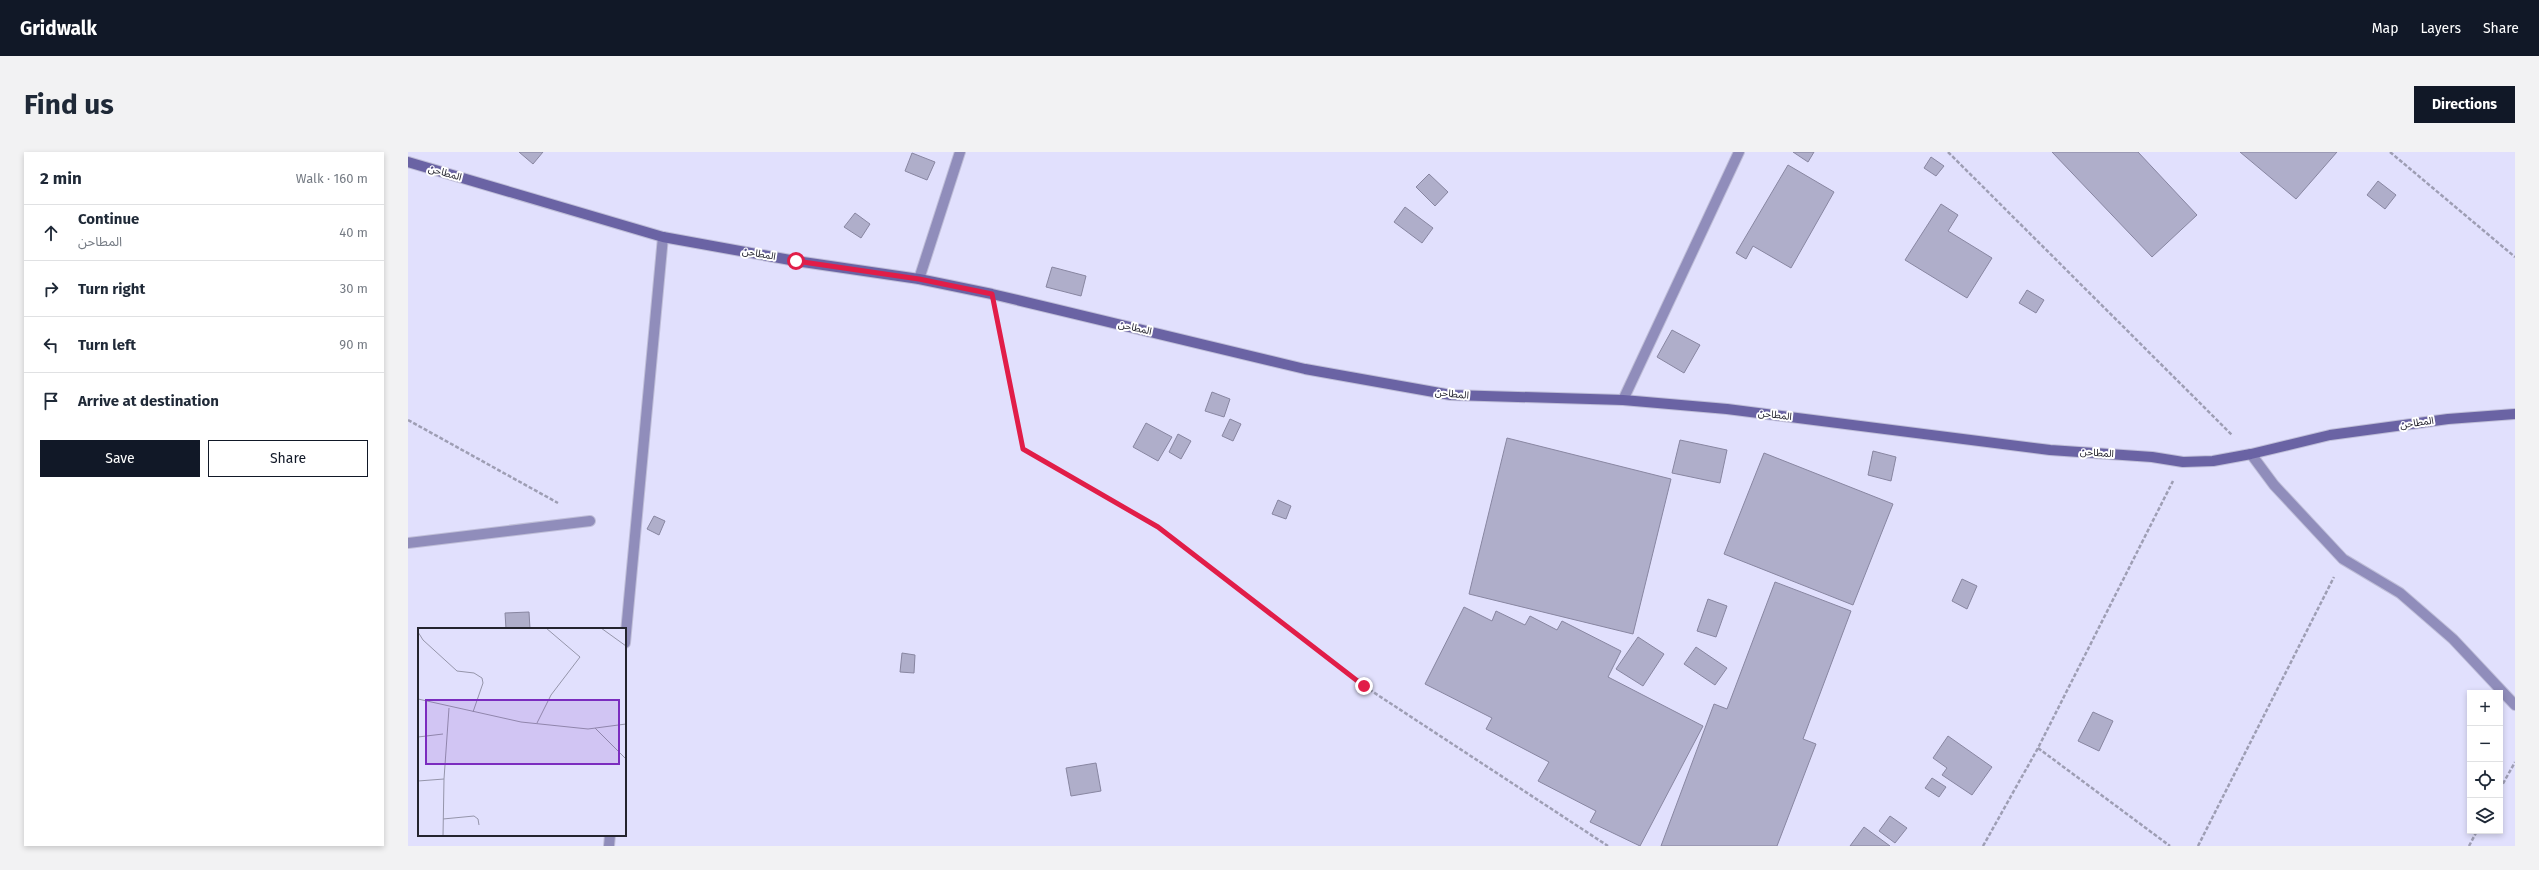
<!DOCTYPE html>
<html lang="en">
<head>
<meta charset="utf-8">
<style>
  :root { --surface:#fff; --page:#f2f2f3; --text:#1f2937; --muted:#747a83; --line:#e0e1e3; --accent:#111827 }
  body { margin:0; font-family:"Fira Sans","Noto Sans Arabic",sans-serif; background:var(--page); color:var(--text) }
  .controls { position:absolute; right:12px; bottom:12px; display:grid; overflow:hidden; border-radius:0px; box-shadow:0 2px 6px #0003 }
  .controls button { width:36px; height:36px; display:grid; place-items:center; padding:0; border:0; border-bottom:1px solid var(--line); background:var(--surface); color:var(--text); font:20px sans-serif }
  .stop { position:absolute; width:12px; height:12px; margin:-9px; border:3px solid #e11d48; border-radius:50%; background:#fff }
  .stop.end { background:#e11d48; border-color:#fff; box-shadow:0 1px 4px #0008 }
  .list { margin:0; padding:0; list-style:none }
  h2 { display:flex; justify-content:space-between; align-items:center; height:52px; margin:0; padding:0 16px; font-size:17px }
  h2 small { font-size:13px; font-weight:400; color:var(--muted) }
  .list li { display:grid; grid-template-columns:26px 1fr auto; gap:12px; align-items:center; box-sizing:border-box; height:56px; padding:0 16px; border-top:1px solid var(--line) }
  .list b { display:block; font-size:15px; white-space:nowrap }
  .list p { margin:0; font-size:13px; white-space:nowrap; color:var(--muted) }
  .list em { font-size:13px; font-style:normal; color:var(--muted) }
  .actions { display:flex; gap:8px; padding:12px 16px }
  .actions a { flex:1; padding:9px 0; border:1px solid var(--accent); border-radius:0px; text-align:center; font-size:14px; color:var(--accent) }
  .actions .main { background:var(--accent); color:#fff }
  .icon { flex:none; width:22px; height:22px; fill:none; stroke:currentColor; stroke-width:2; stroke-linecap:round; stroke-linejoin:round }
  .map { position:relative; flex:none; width:2107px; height:694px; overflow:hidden; border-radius:0px }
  header { display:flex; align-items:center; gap:24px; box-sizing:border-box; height:56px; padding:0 20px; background:var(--accent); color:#fff }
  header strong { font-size:19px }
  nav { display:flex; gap:22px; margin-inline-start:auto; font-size:14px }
  .intro { display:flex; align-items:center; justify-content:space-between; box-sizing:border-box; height:96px; padding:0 24px }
  h1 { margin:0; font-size:28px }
  .button { padding:10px 18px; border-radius:0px; background:var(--accent); color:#fff; font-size:14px; font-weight:700 }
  main { display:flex; gap:24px; padding:0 24px }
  aside { flex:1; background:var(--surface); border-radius:0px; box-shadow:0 2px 6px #0003 }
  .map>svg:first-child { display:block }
  .building { fill:#afaeca; stroke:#8886a1 }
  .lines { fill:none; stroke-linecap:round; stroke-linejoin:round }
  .service-casing { stroke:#bfbed8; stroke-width:12 }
  .minor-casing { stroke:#bfbed8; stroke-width:12 }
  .secondary-casing { stroke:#bfbed8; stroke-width:12 }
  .path { stroke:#9e9eb4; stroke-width:2.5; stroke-dasharray:4 2; stroke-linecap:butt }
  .service { stroke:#908dbb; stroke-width:10 }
  .minor { stroke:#908dbb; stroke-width:10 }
  .secondary { stroke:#6a63a4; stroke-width:10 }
  .route { stroke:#e11d48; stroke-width:5 }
  .labels { text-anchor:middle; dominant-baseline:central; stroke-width:4; stroke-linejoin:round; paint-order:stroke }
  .street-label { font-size:10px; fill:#24242e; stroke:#fff }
  .inset-road { fill:none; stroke:#9595aa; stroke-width:1 }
  .view { fill:#7b2cbf; fill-opacity:0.15; stroke:#7b2cbf; stroke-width:2 }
  .inset-edge { fill:none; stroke:#24242e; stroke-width:2 }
</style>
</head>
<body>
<header>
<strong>Gridwalk</strong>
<nav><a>Map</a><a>Layers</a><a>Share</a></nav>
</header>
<div class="intro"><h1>Find us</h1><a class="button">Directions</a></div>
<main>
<aside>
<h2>2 min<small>Walk · 160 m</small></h2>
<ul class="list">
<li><svg class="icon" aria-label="ahead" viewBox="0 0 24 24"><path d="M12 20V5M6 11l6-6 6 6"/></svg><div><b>Continue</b><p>المطاحن</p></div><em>40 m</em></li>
<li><svg class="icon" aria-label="right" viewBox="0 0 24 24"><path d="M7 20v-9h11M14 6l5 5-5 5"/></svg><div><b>Turn right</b></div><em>30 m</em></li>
<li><svg class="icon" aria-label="left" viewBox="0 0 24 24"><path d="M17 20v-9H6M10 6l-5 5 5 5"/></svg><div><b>Turn left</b></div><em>90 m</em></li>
<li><svg class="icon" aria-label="arrive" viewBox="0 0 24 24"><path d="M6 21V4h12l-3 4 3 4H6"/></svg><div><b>Arrive at destination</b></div></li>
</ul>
<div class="actions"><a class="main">Save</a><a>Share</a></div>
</aside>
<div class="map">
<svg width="2107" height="694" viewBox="0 0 2107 694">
  <rect width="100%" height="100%" fill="#e1e0fd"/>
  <path class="building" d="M 111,0 L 135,0 L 125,12 Z
    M 1385,0 L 1406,0 L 1400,10 Z
    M 1644,0 L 1730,0 L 1789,63 L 1744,105 Z
    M 1832,0 L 1929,0 L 1888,47 Z
    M 504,1 L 527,10 L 519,28 L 497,19 Z
    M 1523,5 L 1536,14 L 1528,24 L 1516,16 Z
    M 1380,13 L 1426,40 L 1383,116 L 1345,94 L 1338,107 L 1328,101 Z
    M 1021,22 L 1040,40 L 1027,54 L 1008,35 Z
    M 1970,29 L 1988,43 L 1977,57 L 1959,43 Z
    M 1533,52 L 1550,63 L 1540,79 L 1584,106 L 1559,146 L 1497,108 Z
    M 997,55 L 1025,76 L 1014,91 L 986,70 Z
    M 447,61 L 462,72 L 453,86 L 436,75 Z
    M 644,115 L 678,124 L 673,144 L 638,135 Z
    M 1619,138 L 1636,148 L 1628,161 L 1611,151 Z
    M 1264,178 L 1292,193 L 1276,221 L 1249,205 Z
    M 804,240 L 822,247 L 816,265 L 797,259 Z
    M 822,267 L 833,272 L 825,289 L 814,284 Z
    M 738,271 L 764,285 L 750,309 L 725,295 Z
    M 770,282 L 783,289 L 773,307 L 761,300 Z
    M 1099,286 L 1263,327 L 1225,482 L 1061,442 Z
    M 1272,288 L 1319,298 L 1312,331 L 1264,321 Z
    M 1465,299 L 1488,305 L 1483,329 L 1460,323 Z
    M 1356,301 L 1485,352 L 1445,453 L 1316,402 Z
    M 870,348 L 883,354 L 878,367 L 864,362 Z
    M 246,364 L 257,369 L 251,383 L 239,377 Z
    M 1554,427 L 1569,434 L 1559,457 L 1544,449 Z
    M 1367,430 L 1443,459 L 1395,587 L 1408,592 L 1369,694 L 1253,694 L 1306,552 L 1319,557 Z
    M 1300,447 L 1319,454 L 1308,485 L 1289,479 Z
    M 1056,455 L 1084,469 L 1088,459 L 1117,473 L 1122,464 L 1149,478 L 1154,469 L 1213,499 L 1200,525 L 1295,574 L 1232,694 L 1182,670 L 1188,659 L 1130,629 L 1141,610 L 1078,577 L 1084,566 L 1017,532 Z
    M 121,460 L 122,477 L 98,477 L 97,461 Z
    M 1230,485 L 1256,502 L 1235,534 L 1208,517 Z
    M 1288,495 L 1319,516 L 1307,533 L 1276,512 Z
    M 494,501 L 507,503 L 506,521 L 492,520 Z
    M 1685,560 L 1705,569 L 1691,599 L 1670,589 Z
    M 1540,584 L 1584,615 L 1564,643 L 1534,623 L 1539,616 L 1525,606 Z
    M 688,611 L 693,639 L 663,644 L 658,616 Z
    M 1524,626 L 1538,635 L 1531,645 L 1517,636 Z
    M 1482,664 L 1499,676 L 1487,691 L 1471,679 Z
    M 1456,675 L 1482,694 L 1442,694 Z"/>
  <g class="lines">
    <defs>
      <path id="service" d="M 0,391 L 182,369"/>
      <path id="minor" d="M 511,127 L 552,0
        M 1215,248 L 1331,0
        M 1843,302 L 1866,333 L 1935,407 L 1992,441 L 2045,487 L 2107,553
        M 217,491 L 255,85
        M 201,694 L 202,683"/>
      <path id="secondary" d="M 0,10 L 255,85 L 388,109 L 511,127 L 584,142 L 897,217 L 1043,243 L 1215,248 L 1319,257 L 1642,298 L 1744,305 L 1775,310 L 1805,309 L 1843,302 L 1922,283 L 2040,267 L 2107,262"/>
    </defs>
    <use href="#service" class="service-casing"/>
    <use href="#minor" class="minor-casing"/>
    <use href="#secondary" class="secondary-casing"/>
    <path class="path" d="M 1540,0 L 1824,283
      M 1982,0 L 2107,105
      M 588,164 L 615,297 L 750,375 L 956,534 L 1200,694
      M 0,268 L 150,351
      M 1630,596 L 1762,694
      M 2092,637 L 2107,610
      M 1575,694 L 1630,596 L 1765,329
      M 1790,694 L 1926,425
      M 2061,694 L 2069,679"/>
    <use href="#service" class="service"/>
    <use href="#minor" class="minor"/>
    <use href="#secondary" class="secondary"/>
  </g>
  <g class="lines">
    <path class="route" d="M 388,109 L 511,127 L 584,142 L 615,297 L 750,375 L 956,534"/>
  </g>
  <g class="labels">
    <g class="street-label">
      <text transform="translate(37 21) rotate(16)">المطاحن</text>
      <text transform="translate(351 102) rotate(10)">المطاحن</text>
      <text transform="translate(727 176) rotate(13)">المطاحن</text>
      <text transform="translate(1044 242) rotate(6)">المطاحن</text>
      <text transform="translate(1367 263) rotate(7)">المطاحن</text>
      <text transform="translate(2009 271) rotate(-8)">المطاحن</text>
      <text transform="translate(1689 301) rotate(4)">المطاحن</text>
    </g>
  </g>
  <g transform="translate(10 476)">
    <rect width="208" height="208" fill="#e1e0fd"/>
    <path class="inset-road" d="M 183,0 L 208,18M 0,4 L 5,12 L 39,43 L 56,45 L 64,50 L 65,55 L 55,84M 0,71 L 103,94 L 170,101 L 208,96M 119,95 L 133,67 L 162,29 L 128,0M 177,100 L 208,131M 0,109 L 25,106M 0,153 L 26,151M 25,191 L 56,188 L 60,191 L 61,197M 25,208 L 26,151 L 31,80"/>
    <path class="view" d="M 8,72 L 201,72 L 201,136 L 8,136 Z"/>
    <rect width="208" height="208" class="inset-edge"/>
  </g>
</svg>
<div class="controls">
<button>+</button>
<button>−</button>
<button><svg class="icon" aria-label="locate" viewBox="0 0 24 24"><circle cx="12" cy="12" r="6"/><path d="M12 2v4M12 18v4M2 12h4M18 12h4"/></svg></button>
<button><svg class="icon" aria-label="layers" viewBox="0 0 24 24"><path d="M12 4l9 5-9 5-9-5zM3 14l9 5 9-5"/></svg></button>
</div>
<div class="stop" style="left:388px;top:109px"></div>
<div class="stop end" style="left:956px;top:534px"></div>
</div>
</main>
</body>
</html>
